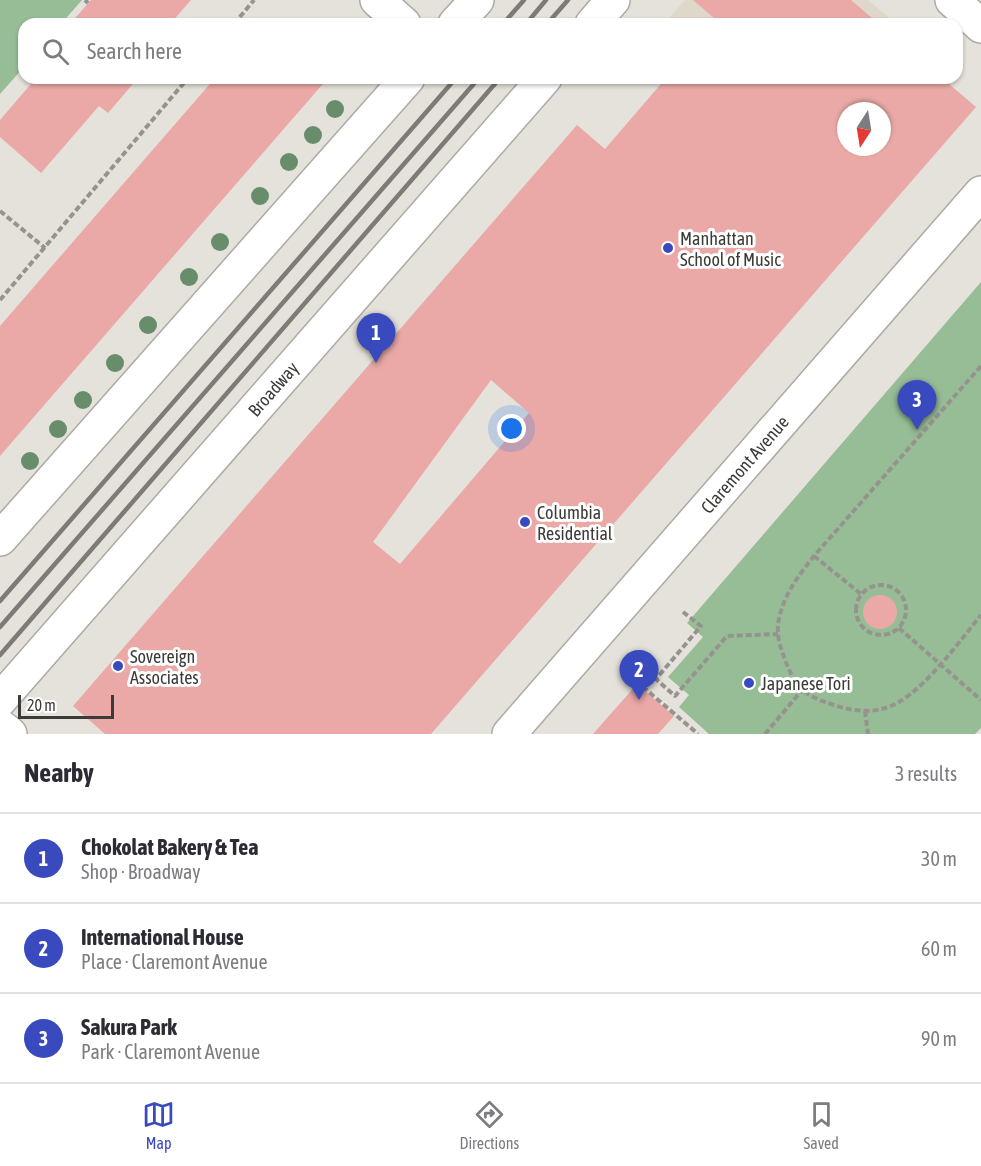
<!DOCTYPE html>
<html lang="en">
<head>
<meta charset="utf-8">
<style>
  :root { --surface:#fff; --page:#f2f2f3; --text:#2b2b33; --muted:#7c7c81; --line:#e1e1e2; --accent:#384abd }
  body { margin:0; font-family:"Asap Condensed",sans-serif; background:var(--page); color:var(--text) }
  .compass { position:absolute; left:837px; top:102px; width:54px; height:54px; border-radius:50%; background:var(--surface); box-shadow:0 2px 4px #0004; rotate:192deg }
  .scale { position:absolute; left:18px; bottom:15px; width:96px; box-sizing:border-box; padding-left:6px; border:3px solid #3c3b38; border-top:0; font-size:16px; line-height:21px; white-space:nowrap; color:#3c3b38; -webkit-text-stroke:4px #fff; paint-order:stroke }
  .you { position:absolute; left:512px; top:429px; width:21px; height:21px; margin:-15px; border:4px solid #fff; border-radius:50%; background:#1a73e8; box-shadow:0 0 0 9px #1a73e833 }
  .badge { display:grid; place-items:center; width:39px; height:39px; border-radius:50%; background:var(--accent); color:#fff; font-size:20px; font-weight:700 }
  .pin { position:absolute; translate:-50% -50px; filter:drop-shadow(0 2px 3px #0008) }
  .pin::after { content:''; position:absolute; top:32px; width:21px; height:18px; background:inherit; clip-path:polygon(0 0,100% 0,50% 100%) }
  .list { margin:0; padding:0; list-style:none }
  h2 { display:flex; justify-content:space-between; align-items:center; height:78px; margin:0; padding:0 24px; font-size:26px }
  h2 small { font-size:20px; font-weight:400; color:var(--muted) }
  .list li { display:grid; grid-template-columns:39px 1fr auto; gap:18px; align-items:center; box-sizing:border-box; height:90px; padding:0 24px; border-top:2px solid var(--line) }
  .list b { display:block; font-size:22px; white-space:nowrap }
  .list p { margin:0; font-size:20px; white-space:nowrap; color:var(--muted) }
  .list em { font-size:20px; font-style:normal; color:var(--muted) }
  .icon { flex:none; width:33px; height:33px; fill:none; stroke:currentColor; stroke-width:2; stroke-linecap:round; stroke-linejoin:round }
  .map { position:relative; flex:none; width:981px; height:734px; overflow:hidden }
  .search { position:absolute; background:var(--surface); box-shadow:0 2px 4px #0004; left:18px; right:18px; top:18px; height:66px; display:flex; align-items:center; gap:15px; box-sizing:border-box; padding:0 21px; border-radius:18px; color:var(--muted); font-size:22px }
  .sheet { height:348px; background:var(--surface) }
  nav { display:flex; justify-content:space-around; align-items:center; box-sizing:border-box; height:84px; border-top:2px solid var(--line); background:var(--surface); font-size:16px; color:var(--muted) }
  nav a { display:grid; justify-items:center; gap:3px }
  nav .on { color:var(--accent) }
  .map>svg:first-child { display:block }
  .built { fill:#ded7ca }
  .green { fill:#97bd97 }
  .building { fill:#eaa9a6; fill-rule:evenodd }
  .lines { fill:none; stroke-linecap:round; stroke-linejoin:round }
  .minor-casing { stroke:#adaaa3; stroke-width:36 }
  .major-casing { stroke:#adaaa3; stroke-width:36 }
  .path { stroke:#95938e; stroke-width:4; stroke-dasharray:6 3; stroke-linecap:butt }
  .minor { stroke:#fff; stroke-width:33 }
  .major { stroke:#fff; stroke-width:33 }
  .rail { stroke:#7d7b77; stroke-width:4.5 }
  .tree { fill:#688d6b }
  .poi-dot { fill:#384abd; stroke:#fff; stroke-width:2 }
  .labels { text-anchor:middle; dominant-baseline:central; stroke-width:6; stroke-linejoin:round; paint-order:stroke }
  .poi-label { font-size:18px; fill:#3c3b38; stroke:#fff; text-anchor:start }
  .street-label { font-size:18px; fill:#3c3b38; stroke:#fff }
</style>
</head>
<body>
<div class="map">
<svg width="981" height="734" viewBox="0 0 981 734">
  <rect width="100%" height="100%" fill="#e5e2db"/>
  <path class="built" d="M 685,0 L 868,0 L 896,24 L 664,24 Z"/>
  <path class="green" d="M 0,0 L 82,0 L 61,24 L 24,24 L 24,67 L 0,94 Z
    M 981,282 L 981,728 L 975,734 L 709,734 L 679,707 L 689,695 L 668,677 L 703,637 L 687,623 Z"/>
  <path class="building" d="M 91,0 L 191,0 L 170,24 L 70,24 Z
    M 693,0 L 851,0 L 879,24 L 721,24 Z
    M 36,78 L 138,78 L 108,113 L 99,106 L 41,173 L 0,137 L 0,120 Z
    M 215,78 L 328,78 L 0,456 L 0,326 Z
    M 666,78 L 942,78 L 976,107 L 431,734 L 105,734 L 73,706 L 577,125 L 605,149 ZM 846,111 L 882,111 L 882,147 L 846,147 ZM 491,380 L 529,413 L 400,564 L 373,542 Z
    M863 612a17 17 0 1 1 34 0a17 17 0 1 1-34 0Z
    M 637,684 L 674,716 L 658,734 L 593,734 Z"/>
  <g class="lines">
    <defs>
      <g id="minor">
        <path d="M 377,0 L 404,24"/>
        <path d="M 952,0 L 981,26"/>
        <path d="M 0,726 L 10,734"/>
        <path id="s1" d="M 509,734 L 981,193"/>
      </g>
      <g id="major">
        <path d="M 455,24 L 477,0"/>
        <path d="M 592,24 L 613,0"/>
        <path d="M 0,539 L 408,78"/>
        <path id="s2" d="M 0,700 L 545,78"/>
      </g>
    </defs>
    <use href="#minor" class="minor-casing"/>
    <use href="#major" class="major-casing"/>
    <path class="path" d="M 85,0 L 88,3
      M 234,24 L 254,0
      M 0,211 L 45,248
      M 0,300 L 188,78
      M 981,366 L 814,556 C 798,576 782,597 778,624 C 777,633 779,643 782,651 C 787,666 792,680 804,691 C 811,697 820,700 828,703 C 852,712 877,715 899,702 C 928,685 959,642 981,615
      M 814,556 L 861,594
      M856 610a25 25 0 1 1 50 0a25 25 0 1 1-50 0Z
      M 683,612 L 701,626 L 656,679 L 675,696 L 727,636 L 778,634
      M 899,628 L 981,700
      M 629,675 L 698,734
      M 865,711 L 868,734
      M 765,734 L 803,689"/>
    <use href="#minor" class="minor"/>
    <use href="#major" class="major"/>
    <path class="rail" d="M 503,24 L 524,0
      M 526,24 L 546,0
      M 547,24 L 568,0
      M 0,601 L 456,78
      M 0,627 L 479,78
      M 0,655 L 500,78"/>
  </g>
  <g class="tree">
    <circle cx="335" cy="109" r="9"/>
    <circle cx="313" cy="135" r="9"/>
    <circle cx="289" cy="162" r="9"/>
    <circle cx="260" cy="196" r="9"/>
    <circle cx="220" cy="242" r="9"/>
    <circle cx="189" cy="277" r="9"/>
    <circle cx="148" cy="325" r="9"/>
    <circle cx="115" cy="363" r="9"/>
    <circle cx="83" cy="400" r="9"/>
    <circle cx="58" cy="429" r="9"/>
    <circle cx="30" cy="461" r="9"/>
  </g>
  <g class="poi-dot">
    <circle cx="668" cy="248" r="6"/>
    <circle cx="525" cy="522" r="6"/>
    <circle cx="118" cy="666" r="6"/>
    <circle cx="749" cy="683" r="6"/>
  </g>
  <g class="labels">
    <g class="poi-label">
      <text x="680" y="238">Manhattan<tspan x="680" dy="21">School of Music</tspan></text>
      <text x="537" y="512">Columbia<tspan x="537" dy="21">Residential</tspan></text>
      <text x="130" y="656">Sovereign<tspan x="130" dy="21">Associates</tspan></text>
      <text x="761" y="683">Japanese Tori</text>
    </g>
    <g class="street-label">
      <text stroke="none"><textPath href="#s2" startOffset="414">Broadway</textPath></text>
      <text stroke="none"><textPath href="#s1" startOffset="358">Claremont Avenue</textPath></text>
    </g>
  </g>
</svg>
<svg class="compass" viewBox="-18 -18 36 36"><path d="M0-13l5 13h-10z" fill="#e53935"/><path d="M0 13l5-13h-10z" fill="#7c7c81"/></svg>
<div class="scale">20 m</div>
<div class="you"></div>
<div class="pin badge" style="left:376px;top:363px">1</div>
<div class="pin badge" style="left:639px;top:700px">2</div>
<div class="pin badge" style="left:917px;top:430px">3</div>
<div class="search"><svg class="icon" aria-label="search" viewBox="0 0 24 24"><circle cx="10" cy="10" r="6"/><path d="M15 15l6 6"/></svg>Search here</div>
</div>
<section class="sheet">
<h2>Nearby<small>3 results</small></h2>
<ul class="list">
<li><span class="badge">1</span><div><b>Chokolat Bakery &amp; Tea</b><p>Shop · Broadway</p></div><em>30 m</em></li>
<li><span class="badge">2</span><div><b>International House</b><p>Place · Claremont Avenue</p></div><em>60 m</em></li>
<li><span class="badge">3</span><div><b>Sakura Park</b><p>Park · Claremont Avenue</p></div><em>90 m</em></li>
</ul>
</section>
<nav>
<a class="on"><svg class="icon" aria-label="map" viewBox="0 0 24 24"><path d="M3 6l6-2 6 2 6-2v14l-6 2-6-2-6 2zM9 4v14M15 6v14"/></svg>Map</a>
<a><svg class="icon" aria-label="directions" viewBox="0 0 24 24"><path d="M12 3l9 9-9 9-9-9zM9 14v-3h6M13 9l2 2-2 2"/></svg>Directions</a>
<a><svg class="icon" aria-label="saved" viewBox="0 0 24 24"><path d="M7 4h10v16l-5-4-5 4z"/></svg>Saved</a>
</nav>
</body>
</html>
